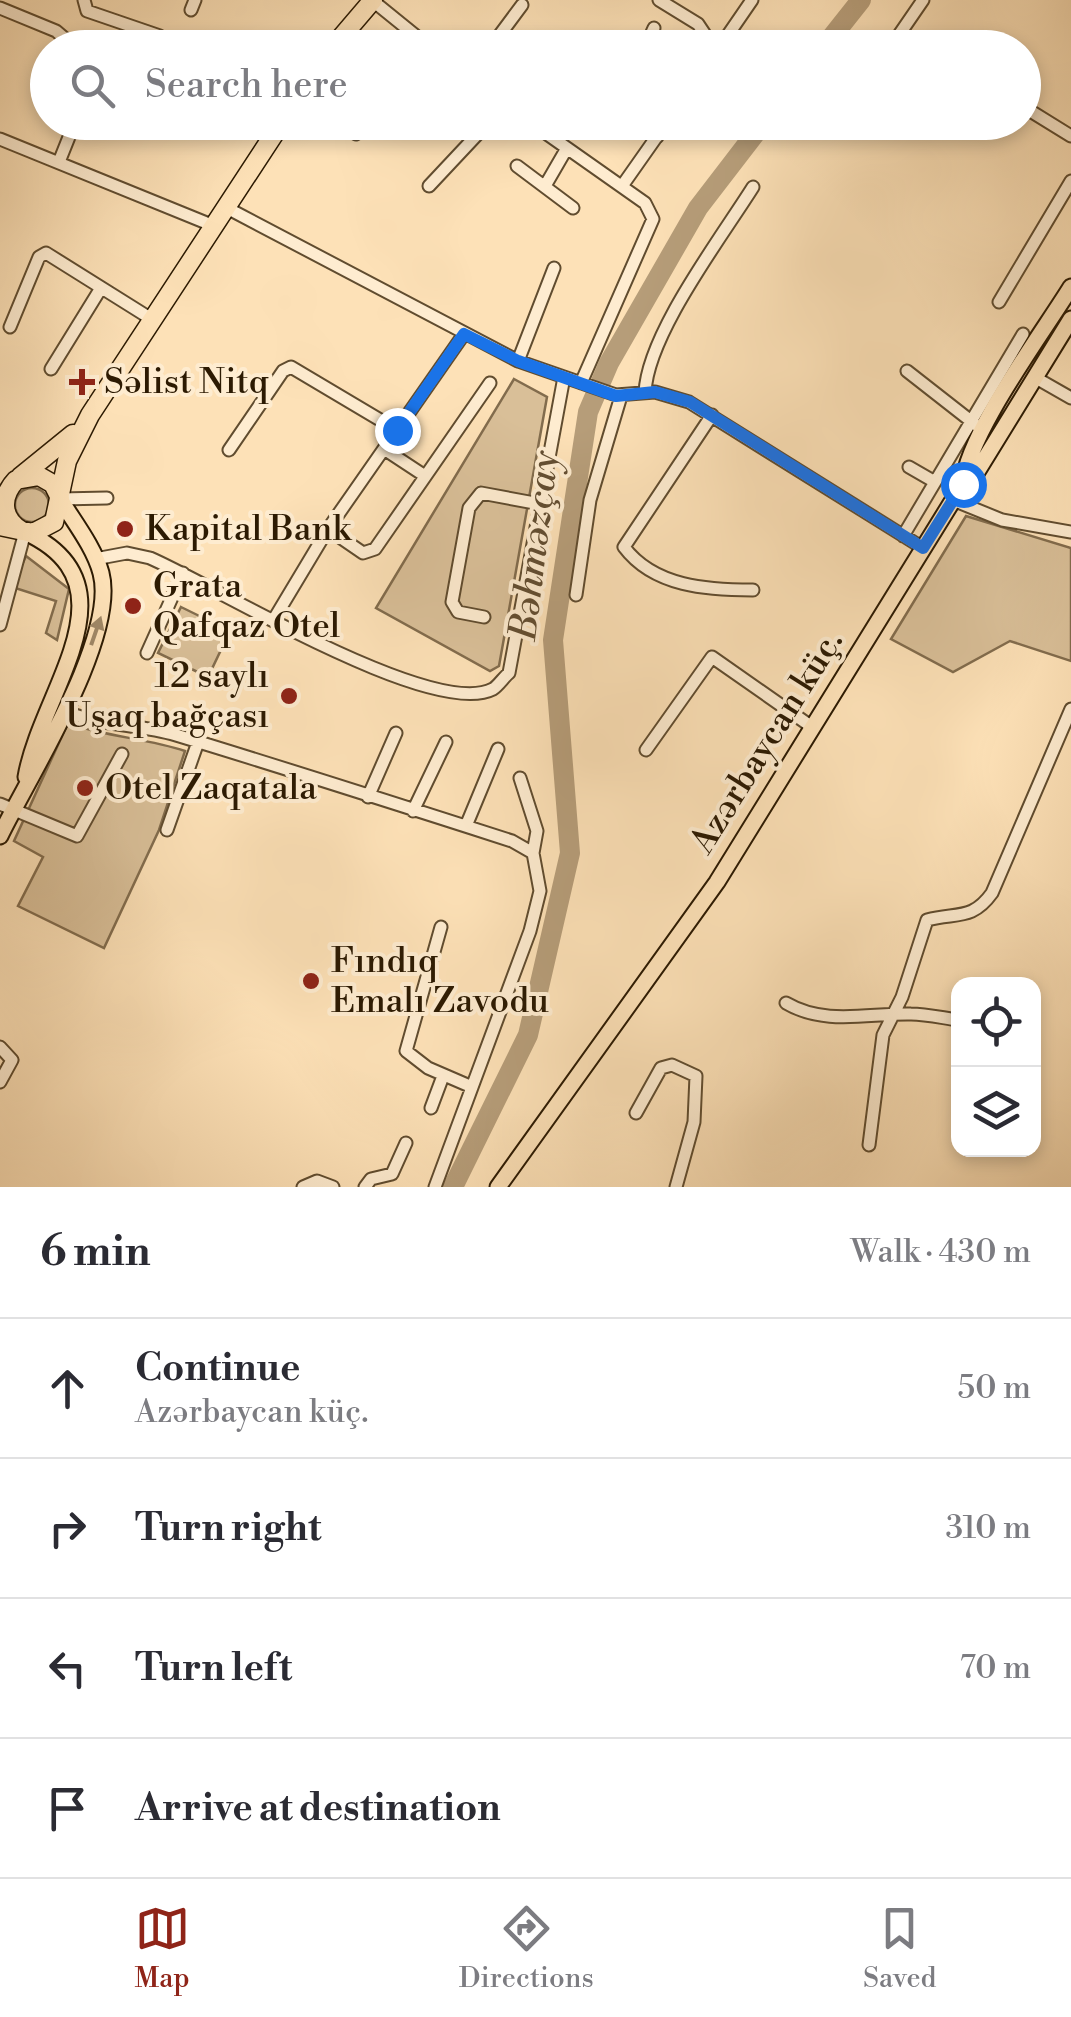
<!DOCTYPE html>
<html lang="en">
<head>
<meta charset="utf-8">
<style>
  :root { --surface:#fff; --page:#f7f7f7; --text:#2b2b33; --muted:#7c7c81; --line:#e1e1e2; --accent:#8f2418 }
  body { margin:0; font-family:"Libre Bodoni",serif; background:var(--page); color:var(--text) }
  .controls { position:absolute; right:30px; bottom:30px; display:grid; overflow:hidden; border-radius:20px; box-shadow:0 5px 15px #0003 }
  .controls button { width:90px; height:90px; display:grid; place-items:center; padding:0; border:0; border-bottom:2px solid var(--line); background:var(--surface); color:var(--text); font:50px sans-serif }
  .stop { position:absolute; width:30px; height:30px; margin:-22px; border:8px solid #1a73e8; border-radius:50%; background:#fff }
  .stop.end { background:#1a73e8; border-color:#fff; box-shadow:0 2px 10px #0008 }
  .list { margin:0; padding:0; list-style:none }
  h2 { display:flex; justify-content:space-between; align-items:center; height:130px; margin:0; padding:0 40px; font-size:42px }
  h2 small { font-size:32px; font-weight:400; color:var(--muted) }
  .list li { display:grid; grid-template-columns:65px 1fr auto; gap:30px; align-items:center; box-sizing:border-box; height:140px; padding:0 40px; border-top:2px solid var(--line) }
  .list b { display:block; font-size:38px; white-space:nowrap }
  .list p { margin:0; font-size:32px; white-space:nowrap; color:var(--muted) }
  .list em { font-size:32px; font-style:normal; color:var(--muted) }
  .icon { flex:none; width:55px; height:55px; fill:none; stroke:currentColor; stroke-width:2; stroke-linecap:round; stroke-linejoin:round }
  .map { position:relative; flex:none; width:1071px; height:1187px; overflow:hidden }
  .search { position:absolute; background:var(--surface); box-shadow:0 5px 15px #0003; left:30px; right:30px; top:30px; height:110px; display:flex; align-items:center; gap:25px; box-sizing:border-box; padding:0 35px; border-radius:55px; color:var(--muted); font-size:38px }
  .sheet { height:690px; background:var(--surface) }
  nav { display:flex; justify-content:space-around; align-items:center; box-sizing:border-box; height:140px; border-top:2px solid var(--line); background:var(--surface); font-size:28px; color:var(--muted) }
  nav a { display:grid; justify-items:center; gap:5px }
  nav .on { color:var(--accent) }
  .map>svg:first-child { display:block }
  .green { fill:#d9bf98; stroke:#826c4d; stroke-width:2.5 }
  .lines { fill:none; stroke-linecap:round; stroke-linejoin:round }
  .river { stroke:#b69d79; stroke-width:20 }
  .minor-casing { stroke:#604c2f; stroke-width:15 }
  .major-casing { stroke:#2c1a02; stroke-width:19 }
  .highway-casing { stroke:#2c1a02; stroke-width:21 }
  .minor { stroke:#feecd0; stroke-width:11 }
  .major { stroke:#fde1b7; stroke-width:15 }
  .highway { stroke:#fde1b7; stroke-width:18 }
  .oneway { fill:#9f8766 }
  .route { stroke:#1a73e8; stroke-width:12 }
  .poi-dot { fill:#8f2418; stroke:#feecd0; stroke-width:4 }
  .labels { text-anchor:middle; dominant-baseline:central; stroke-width:8; stroke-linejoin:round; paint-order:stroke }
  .poi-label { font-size:35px; fill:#2c1a02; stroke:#feecd0; text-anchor:start }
  .street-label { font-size:35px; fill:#2c1a02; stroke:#feecd0 }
  .water-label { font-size:38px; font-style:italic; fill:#634e32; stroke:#feecd0 }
</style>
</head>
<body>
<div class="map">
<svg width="1071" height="1187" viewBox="0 0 1071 1187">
  <rect width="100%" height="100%" fill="#fde1b7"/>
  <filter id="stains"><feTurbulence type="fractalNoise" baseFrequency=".002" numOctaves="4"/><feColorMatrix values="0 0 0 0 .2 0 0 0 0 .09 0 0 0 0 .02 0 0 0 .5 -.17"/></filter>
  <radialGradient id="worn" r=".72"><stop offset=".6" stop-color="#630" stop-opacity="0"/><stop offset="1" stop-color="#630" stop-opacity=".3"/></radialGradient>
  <path class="green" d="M 514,379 L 547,397 L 499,666 L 490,671 L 376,608 Z
    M15 505a17 17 0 1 1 34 0a17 17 0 1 1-34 0Z
    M 966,516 L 1071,548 L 1071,661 L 1010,641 L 953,672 L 891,639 Z
    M 26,556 L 69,589 L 57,640 L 46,633 L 56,601 L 12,587 Z
    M 181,607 L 230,631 L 208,677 L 158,653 Z
    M 68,723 C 106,737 146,738 185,751 L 159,830 L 104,948 L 18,906 L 43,857 L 14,841 Z"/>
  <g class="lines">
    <path class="river" d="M 823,48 L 861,0
      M 453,1187 L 528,1035 L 570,853 L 553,640 L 588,412 L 609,363 L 698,208 L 764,122"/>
    <defs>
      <path id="minor" d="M 84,0 L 87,11 L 160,36
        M 659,0 L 698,24 L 714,48
        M 373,1 L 431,48
        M 0,8 L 56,31 L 76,48
        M 191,10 L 195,0
        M 201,40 L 221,48
        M 490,48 L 522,5
        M 645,48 L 654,28
        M 719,48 L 752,0
        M 890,48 L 923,0
        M 1024,107 L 1071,136
        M 154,122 L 164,126
        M 334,122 L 356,134
        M 530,122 L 645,203 L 653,219 L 581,383
        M 633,122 L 657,137
        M 0,139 L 214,226
        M 59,162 L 75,122
        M 517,166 L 573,208
        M 429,186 L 489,122
        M 545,186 L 567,148
        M 622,186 L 667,122
        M 227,208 L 518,361 L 616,395 L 655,392 L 689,402 L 923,548
        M 999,302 L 1071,181
        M 10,327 L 39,257 L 46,253 L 153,320
        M 518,361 L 554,268
        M 51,369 L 101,288
        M 907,371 L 976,425
        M 1036,378 L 1071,398
        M 645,393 C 647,335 721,238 753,187
        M 712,415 L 624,547 C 654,587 708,590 753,590
        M 384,449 L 425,476
        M 229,450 L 283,371 L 291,367 L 397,430
        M 909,467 L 935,482
        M 60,499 L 107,498
        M 953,500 L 1002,520 L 1071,532
        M 328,529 L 363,553 L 375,549 L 490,383
        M 903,536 L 1023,334
        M 95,559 L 127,553 L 150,558 C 215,586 433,720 493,689 C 498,686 504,677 509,673 L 564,377
        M 576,595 L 590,500 L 621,396
        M 484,617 L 458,612 L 452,602 L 469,508 L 481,493 L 540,504
        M 274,619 L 328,529 L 464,334
        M 0,625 L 25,532
        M 147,653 L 183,573
        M 64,711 C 100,726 138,724 176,735 C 288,769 400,805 512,841 L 533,853 L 540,891 L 530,931 L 435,1187
        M 646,750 L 712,657 L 812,727
        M 520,778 L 537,831 L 533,853
        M 368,797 L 396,733
        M 0,804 L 77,836 L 122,754
        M 413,811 L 446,742
        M 466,826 L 498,749
        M 167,830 L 198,742
        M 441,927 L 406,1051 L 428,1068 L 472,1087
        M 786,1003 C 825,1026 869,1013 911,1014 C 926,1014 943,1018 958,1020
        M 0,1047 L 12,1060 L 0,1082
        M 431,1108 L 443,1076
        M 636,1113 L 661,1068 L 672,1065 L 696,1076 L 694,1122 L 676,1187
        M 869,1145 L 883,1035 L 902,997 L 927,920 C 956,912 972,921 992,893 L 1071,709
        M 303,1187 L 317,1181 L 333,1187
        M 365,1187 L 371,1179 L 392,1174 L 406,1143"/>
      <path id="major" d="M 963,484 C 968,433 1042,334 1071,287
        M 25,532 C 140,585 41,690 26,777
        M 0,836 C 29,776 118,637 101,573 C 94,547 74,522 60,499
        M 498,1187 L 717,882 L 963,484 L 975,475 L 1071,319"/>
      <path id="highway" d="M 332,48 L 373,0
        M 20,477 L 73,434
        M 0,526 L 33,533 L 54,522 L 67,461 L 90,415 L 282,122
        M 22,531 C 1,519 0,497 16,480 L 39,476 L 53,484 L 60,498"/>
    </defs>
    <use href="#minor" class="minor-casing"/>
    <use href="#major" class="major-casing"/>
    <use href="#highway" class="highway-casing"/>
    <use href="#minor" class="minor"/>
    <use href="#major" class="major"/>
    <use href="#highway" class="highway"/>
  </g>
  <defs><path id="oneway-solid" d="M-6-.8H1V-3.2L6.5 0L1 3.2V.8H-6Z" transform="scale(2.5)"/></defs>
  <use class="oneway" href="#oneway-solid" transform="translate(96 631) rotate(-71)"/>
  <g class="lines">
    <path class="route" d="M 397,430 L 464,334 L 518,361 L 616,396 L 655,392 L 690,402 L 923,548 L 963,484"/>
  </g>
  <g class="poi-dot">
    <path d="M77 367h10v10h10v10h-10v10h-10v-10h-10v-10h10z"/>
    <circle cx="125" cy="529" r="10"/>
    <circle cx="133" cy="606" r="10"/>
    <circle cx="289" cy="696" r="10"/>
    <circle cx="85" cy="788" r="10"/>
    <circle cx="311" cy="981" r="10"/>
  </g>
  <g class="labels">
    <g class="poi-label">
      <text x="104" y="382">Səlist Nitq</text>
      <text x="145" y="529">Kapital Bank</text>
      <text x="153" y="586">Grata<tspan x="153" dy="40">Qafqaz Otel</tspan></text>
      <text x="269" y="676" text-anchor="end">12 saylı<tspan x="269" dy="40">Uşaq bağçası</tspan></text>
      <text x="105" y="788">Otel Zaqatala</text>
      <text x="331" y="961">Fındıq<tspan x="331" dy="40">Emalı Zavodu</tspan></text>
    </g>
    <g class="street-label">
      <text transform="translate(767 742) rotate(-58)">Azərbaycan küç.</text>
    </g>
    <g class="water-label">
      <text transform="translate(535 546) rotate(-83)">Bəhməzçay</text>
    </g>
  </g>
  <rect width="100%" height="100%" filter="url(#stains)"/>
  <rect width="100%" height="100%" fill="url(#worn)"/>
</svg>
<div class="controls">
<button><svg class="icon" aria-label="locate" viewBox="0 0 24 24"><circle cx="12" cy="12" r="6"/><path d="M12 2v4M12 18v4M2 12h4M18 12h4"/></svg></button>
<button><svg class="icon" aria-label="layers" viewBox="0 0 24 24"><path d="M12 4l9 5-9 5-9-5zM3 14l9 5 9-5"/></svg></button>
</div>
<div class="stop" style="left:963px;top:484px"></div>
<div class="stop end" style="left:397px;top:430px"></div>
<div class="search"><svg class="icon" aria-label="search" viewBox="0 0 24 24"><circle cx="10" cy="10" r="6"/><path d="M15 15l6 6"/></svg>Search here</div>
</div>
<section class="sheet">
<h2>6 min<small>Walk · 430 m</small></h2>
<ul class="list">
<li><svg class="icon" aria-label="ahead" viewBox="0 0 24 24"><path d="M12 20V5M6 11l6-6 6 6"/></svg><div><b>Continue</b><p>Azərbaycan küç.</p></div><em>50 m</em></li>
<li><svg class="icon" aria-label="right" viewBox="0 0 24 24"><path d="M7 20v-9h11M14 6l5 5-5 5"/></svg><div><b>Turn right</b></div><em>310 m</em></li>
<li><svg class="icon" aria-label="left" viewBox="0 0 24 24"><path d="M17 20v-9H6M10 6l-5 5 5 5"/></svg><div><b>Turn left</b></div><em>70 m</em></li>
<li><svg class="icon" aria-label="arrive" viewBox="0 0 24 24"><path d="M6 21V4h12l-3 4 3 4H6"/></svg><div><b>Arrive at destination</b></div></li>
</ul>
</section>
<nav>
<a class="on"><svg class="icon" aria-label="map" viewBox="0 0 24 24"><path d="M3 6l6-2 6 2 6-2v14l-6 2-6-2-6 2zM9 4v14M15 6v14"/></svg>Map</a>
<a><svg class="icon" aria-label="directions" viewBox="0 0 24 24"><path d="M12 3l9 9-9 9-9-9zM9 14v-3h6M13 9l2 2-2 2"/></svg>Directions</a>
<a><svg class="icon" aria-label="saved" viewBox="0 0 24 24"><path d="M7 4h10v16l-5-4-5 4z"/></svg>Saved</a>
</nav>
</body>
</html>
